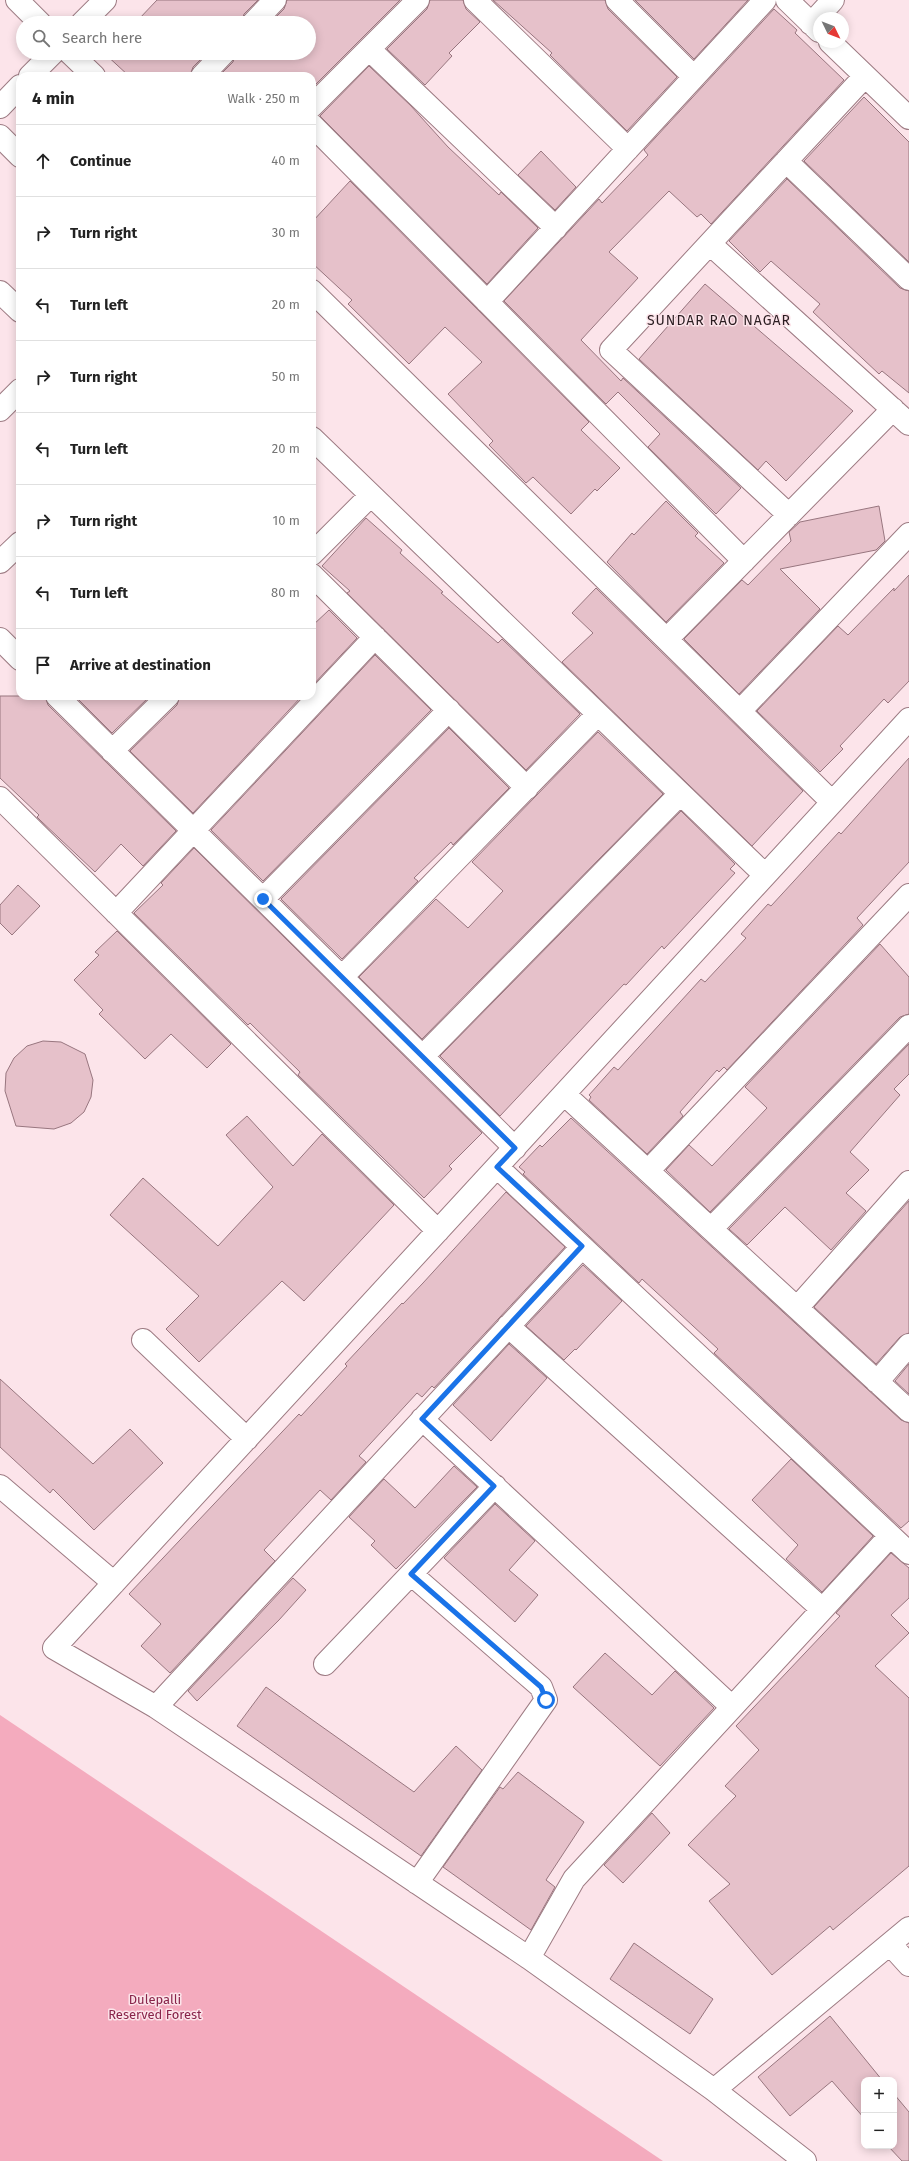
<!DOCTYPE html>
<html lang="en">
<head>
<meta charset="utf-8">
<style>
  :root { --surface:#fff; --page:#f6f6f6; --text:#222; --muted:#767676; --line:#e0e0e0 }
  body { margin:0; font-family:"Fira Sans",sans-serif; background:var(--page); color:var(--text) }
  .controls { position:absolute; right:12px; bottom:12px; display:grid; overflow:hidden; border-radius:8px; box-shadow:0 2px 10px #0003 }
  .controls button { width:36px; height:36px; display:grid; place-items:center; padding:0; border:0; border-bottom:1px solid var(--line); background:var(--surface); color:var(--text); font:20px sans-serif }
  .compass { position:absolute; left:813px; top:12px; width:36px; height:36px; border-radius:50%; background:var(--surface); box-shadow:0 2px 10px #0003; rotate:133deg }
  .stop { position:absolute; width:12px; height:12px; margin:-9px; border:3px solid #1a73e8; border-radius:50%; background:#fff }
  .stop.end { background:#1a73e8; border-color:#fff; box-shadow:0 1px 4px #0008 }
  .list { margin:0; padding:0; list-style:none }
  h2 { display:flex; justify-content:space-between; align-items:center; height:52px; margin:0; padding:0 16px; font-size:17px }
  h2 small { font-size:13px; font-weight:400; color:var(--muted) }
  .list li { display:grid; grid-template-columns:26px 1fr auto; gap:12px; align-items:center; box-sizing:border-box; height:72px; padding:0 16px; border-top:1px solid var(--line) }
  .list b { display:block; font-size:15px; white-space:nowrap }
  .list em { font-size:13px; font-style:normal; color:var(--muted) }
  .icon { flex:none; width:22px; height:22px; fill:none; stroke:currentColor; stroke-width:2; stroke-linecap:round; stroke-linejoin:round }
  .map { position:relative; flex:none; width:909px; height:2161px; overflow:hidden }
  .search { position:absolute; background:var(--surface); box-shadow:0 2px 10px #0003; left:16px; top:16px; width:300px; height:44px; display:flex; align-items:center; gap:10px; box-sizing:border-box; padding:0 14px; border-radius:22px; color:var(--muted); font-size:15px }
  .panel { position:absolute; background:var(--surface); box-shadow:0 2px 10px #0003; left:16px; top:72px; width:300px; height:628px; border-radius:12px }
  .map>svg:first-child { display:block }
  .green { fill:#f4abbe }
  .building { fill:#e6c1ca; stroke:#98767f }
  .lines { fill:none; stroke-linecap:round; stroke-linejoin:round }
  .minor-casing { stroke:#9d7b83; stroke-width:24 }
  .minor { stroke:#fff; stroke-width:22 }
  .route { stroke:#1a73e8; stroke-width:5 }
  .labels { text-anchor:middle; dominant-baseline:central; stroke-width:3; stroke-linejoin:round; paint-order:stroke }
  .park-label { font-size:13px; fill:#89244a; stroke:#fce4ea }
  .neighbourhood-label { font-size:14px; letter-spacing:1px; fill:#2b1d21; stroke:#fce4ea }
</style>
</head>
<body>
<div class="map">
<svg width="909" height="2161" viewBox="0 0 909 2161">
  <rect width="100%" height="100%" fill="#fce4ea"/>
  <path class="green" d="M 0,1715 L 663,2161 L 0,2161 Z"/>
  <path class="building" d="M 157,0 L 258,0 L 244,14 L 241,23 L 129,23 L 135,17 L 138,20 Z
    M 287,0 L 400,0 L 312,88 L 312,76 L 219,76 L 233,62 L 236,53 L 309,53 L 309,23 L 270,23 L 284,9 Z
    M 430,0 L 463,0 L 466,9 L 480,22 L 449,53 L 452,56 L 425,85 L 387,49 L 427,9 Z
    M 493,0 L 605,0 L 608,9 L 677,77 L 627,131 L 550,55 L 552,53 Z
    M 635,0 L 748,0 L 694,59 Z
    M 774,9 L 797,30 L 795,33 L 844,80 L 711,224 L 701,214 L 697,217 L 669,191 L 609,252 L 638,278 L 581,340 L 621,381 L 623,378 L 741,488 L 716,514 L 648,447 L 660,434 L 618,392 L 606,404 L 504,301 L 599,199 L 602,203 L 648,155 L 644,150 Z
    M 104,53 L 207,53 L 193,67 L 190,76 L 129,76 Z
    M 369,66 L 411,106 L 448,147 L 499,195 L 501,192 L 538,228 L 487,284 L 320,116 Z
    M 864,97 L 909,142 L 909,262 L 804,161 Z
    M 541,151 L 576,187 L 555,210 L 518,175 Z
    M 787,179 L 900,288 L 909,291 L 909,393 L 882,371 L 879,374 L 813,312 L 820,304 L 771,261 L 760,272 L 729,241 Z
    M 350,181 L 589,422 L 581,430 L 620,468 L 597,491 L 595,489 L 571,514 L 533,477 L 526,483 L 489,445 L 493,441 L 448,394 L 482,362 L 445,327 L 409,364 L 348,304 L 352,300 L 312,263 L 312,222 Z
    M 705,284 L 853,411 L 786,481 L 766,461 L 758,470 L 639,359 Z
    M 666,501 L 698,533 L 695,536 L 724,563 L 666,622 L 607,562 L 632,533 L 634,535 Z
    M 879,506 L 885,541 L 876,550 L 780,569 L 820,609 L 739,694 L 684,639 L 742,580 L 748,585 L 791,541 L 789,532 L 800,522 Z
    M 366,518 L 402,550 L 400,553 L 443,592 L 441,593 L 498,643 L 502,639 L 580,714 L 526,770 L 347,593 L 350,591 L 322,566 Z
    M 909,575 L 909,681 L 888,703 L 884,699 L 840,746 L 843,749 L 820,772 L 757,711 L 838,626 L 848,635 L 894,588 L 894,591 Z
    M 596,588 L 803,791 L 752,846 L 562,662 L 593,633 L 572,613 Z
    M 329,610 L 357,638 L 312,686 L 312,626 Z
    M 375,655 L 431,710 L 263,881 L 211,830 Z
    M 0,696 L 45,696 L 48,705 L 176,831 L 143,866 L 121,844 L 95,872 L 41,821 L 37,817 L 39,815 L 0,778 Z
    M 75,696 L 150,696 L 112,733 Z
    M 180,696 L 302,696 L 193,813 L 130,751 L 177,705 Z
    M 449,728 L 509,788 L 453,845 L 451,842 L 414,878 L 418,881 L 342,959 L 281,899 Z
    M 598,732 L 663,794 L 422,1039 L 359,977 L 436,899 L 468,928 L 503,891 L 472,862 Z
    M 909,758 L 909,862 L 857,918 L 863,925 L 727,1070 L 724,1067 L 719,1072 L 717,1070 L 680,1112 L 683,1116 L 647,1154 L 589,1100 L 591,1097 L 589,1095 L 614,1067 L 618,1070 L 701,979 L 705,982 L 746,938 L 741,934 L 768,904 L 771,906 L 839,832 L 841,834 Z
    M 681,811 L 735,864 L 730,869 L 735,873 L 664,949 L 662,946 L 626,985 L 624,984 L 500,1116 L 440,1056 Z
    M 194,848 L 482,1133 L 449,1166 L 452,1169 L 424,1198 L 298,1075 L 300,1072 L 250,1023 L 248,1025 L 134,913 L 163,885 L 161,883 Z
    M 18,885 L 40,906 L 12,935 L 0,923 L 0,905 Z
    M 117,931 L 231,1044 L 207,1068 L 171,1034 L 145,1059 L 99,1014 L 103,1010 L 74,980 L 99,955 L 95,952 Z
    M 880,944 L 909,977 L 909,1014 L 900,1017 L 710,1212 L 666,1170 L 689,1145 L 712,1166 L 767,1108 L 745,1087 Z
    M 43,1041 L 61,1042 L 85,1054 L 93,1080 L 91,1097 L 84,1112 L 71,1123 L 54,1129 L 16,1126 L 5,1091 L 6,1073 L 14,1058 L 27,1046 Z
    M 909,1044 L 909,1074 L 894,1089 L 900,1095 L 850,1152 L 869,1170 L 846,1193 L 866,1211 L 831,1250 L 785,1207 L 747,1245 L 729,1229 Z
    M 247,1116 L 293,1166 L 322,1134 L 394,1205 L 304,1301 L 282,1281 L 199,1362 L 166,1329 L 199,1296 L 110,1215 L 143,1178 L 218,1246 L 273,1187 L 226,1135 Z
    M 571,1118 L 901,1420 L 909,1423 L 909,1521 L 901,1528 L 714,1353 L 718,1349 L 642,1279 L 639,1283 L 523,1174 L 525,1172 L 519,1167 L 540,1145 L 542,1147 Z
    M 506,1192 L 565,1247 L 434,1388 L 432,1386 L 422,1397 L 417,1393 L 359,1456 L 366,1462 L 331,1500 L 320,1490 L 264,1550 L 275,1561 L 170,1673 L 141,1646 L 161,1624 L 129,1594 L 299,1414 L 301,1416 L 347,1366 L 345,1364 L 402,1303 L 403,1304 L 423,1283 Z
    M 909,1201 L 909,1333 L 900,1337 L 876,1364 L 814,1307 Z
    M 583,1265 L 622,1301 L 576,1350 L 575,1349 L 564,1360 L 526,1326 Z
    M 509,1344 L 547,1378 L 491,1441 L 453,1405 Z
    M 909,1364 L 909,1394 L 895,1381 Z
    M 0,1379 L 93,1464 L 130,1429 L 163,1463 L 94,1530 L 53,1489 L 50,1493 L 0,1447 Z
    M 791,1459 L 873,1536 L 822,1592 L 786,1559 L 798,1545 L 752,1500 Z
    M 454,1466 L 477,1487 L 396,1569 L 371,1545 L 375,1541 L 349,1517 L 384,1479 L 415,1508 Z
    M 495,1504 L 535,1541 L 509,1570 L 538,1595 L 515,1622 L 444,1558 Z
    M 891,1553 L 909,1568 L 909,1598 L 891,1615 L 909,1633 L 875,1666 L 909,1698 L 909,1866 L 833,1930 L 830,1926 L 772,1975 L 709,1901 L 730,1884 L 688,1845 L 736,1796 L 725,1786 L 759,1750 L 736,1726 L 840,1616 L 836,1613 Z
    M 293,1578 L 306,1590 L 279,1620 L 197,1701 L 188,1691 Z
    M 605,1653 L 652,1695 L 675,1671 L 714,1708 L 660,1766 L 573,1687 Z
    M 266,1687 L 414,1792 L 456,1746 L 482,1770 L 421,1856 L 237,1726 Z
    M 518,1772 L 584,1822 L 546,1880 L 555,1887 L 531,1930 L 443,1867 L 500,1787 L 503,1789 Z
    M 652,1813 L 670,1833 L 623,1883 L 604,1865 Z
    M 634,1943 L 713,1999 L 690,2034 L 610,1979 Z
    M 830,2016 L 882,2080 L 864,2080 L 864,2118 L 832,2081 L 790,2116 L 758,2077 Z
    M 894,2094 L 909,2112 L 909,2161 L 902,2161 L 888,2146 L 894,2146 Z"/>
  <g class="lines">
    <defs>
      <path id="minor" d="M 17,0 L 40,23
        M 475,0 L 628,149
        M 617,0 L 694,77
        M 787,0 L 819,31
        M 82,23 L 105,0
        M 253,23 L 275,0
        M 811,24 L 833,0
        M 830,42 L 909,118
        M 369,49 L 556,228
        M 70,53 L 94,76
        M 30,76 L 53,53
        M 202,76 L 224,53
        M 312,106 L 418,0
        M 0,107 L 20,86
        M 312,125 L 744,561
        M 0,136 L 20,156
        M 786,161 L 909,279
        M 710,244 L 909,424
        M 312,291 L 832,802
        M 0,292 L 20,311
        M 487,302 L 765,0
        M 0,410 L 20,390
        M 312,438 L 765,875
        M 789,515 L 611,350 L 865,76
        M 312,554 L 371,495
        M 0,562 L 20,543
        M 312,575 L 527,788
        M 0,639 L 20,659
        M 667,639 L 893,409
        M 57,696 L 515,1148
        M 740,711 L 909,534
        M 112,751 L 168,696
        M 0,798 L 438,1231
        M 263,899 L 449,710
        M 116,913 L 375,637
        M 342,977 L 598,714
        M 423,1056 L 680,794
        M 564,1094 L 909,1411
        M 497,1167 L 909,1553
        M 648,1171 L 909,895
        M 711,1229 L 909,1026
        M 797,1308 L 909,1182
        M 508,1326 L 822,1609
        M 143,1340 L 247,1439
        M 877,1382 L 909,1345
        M 422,1419 L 732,1707
        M 0,1486 L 114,1583
        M 411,1574 L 541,1687 L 546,1700 L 417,1883
        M 325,1664 L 495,1486
        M 156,1707 L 582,1247
        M 890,1944 L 909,1965
        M 529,1958 L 574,1879 L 890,1536
        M 714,2090 L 909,1928
        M 805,2161 L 714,2090 L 529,1958 L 156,1707 L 54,1648 L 909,719"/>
    </defs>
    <use href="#minor" class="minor-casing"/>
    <use href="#minor" class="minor"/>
  </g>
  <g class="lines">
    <path class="route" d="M 263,899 L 515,1148 L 497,1167 L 582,1246 L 422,1419 L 494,1486 L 411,1574 L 541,1687 L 546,1700"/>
  </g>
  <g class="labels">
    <g class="park-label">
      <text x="155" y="1999">Dulepalli<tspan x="155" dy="15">Reserved Forest</tspan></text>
    </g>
    <g class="neighbourhood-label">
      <text x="719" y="320">SUNDAR RAO NAGAR</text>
    </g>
  </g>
</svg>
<div class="controls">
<button>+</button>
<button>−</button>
</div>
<svg class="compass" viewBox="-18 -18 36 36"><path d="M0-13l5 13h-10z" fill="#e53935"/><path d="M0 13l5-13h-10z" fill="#767676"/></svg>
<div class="stop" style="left:546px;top:1700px"></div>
<div class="stop end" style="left:263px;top:899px"></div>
<div class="search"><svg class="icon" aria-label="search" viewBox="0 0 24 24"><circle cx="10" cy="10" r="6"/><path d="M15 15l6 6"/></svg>Search here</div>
<section class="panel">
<h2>4 min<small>Walk · 250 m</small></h2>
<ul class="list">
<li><svg class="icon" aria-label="ahead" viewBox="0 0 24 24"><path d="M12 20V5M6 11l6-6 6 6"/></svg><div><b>Continue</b></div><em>40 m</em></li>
<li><svg class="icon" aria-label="right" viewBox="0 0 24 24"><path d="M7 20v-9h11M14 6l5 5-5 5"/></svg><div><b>Turn right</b></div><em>30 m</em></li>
<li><svg class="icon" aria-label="left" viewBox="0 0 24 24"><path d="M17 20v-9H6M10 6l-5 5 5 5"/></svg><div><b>Turn left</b></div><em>20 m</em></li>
<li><svg class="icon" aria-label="right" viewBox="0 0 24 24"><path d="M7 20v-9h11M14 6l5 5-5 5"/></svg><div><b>Turn right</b></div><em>50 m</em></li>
<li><svg class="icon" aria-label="left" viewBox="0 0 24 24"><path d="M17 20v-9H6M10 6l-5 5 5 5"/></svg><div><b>Turn left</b></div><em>20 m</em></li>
<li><svg class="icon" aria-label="right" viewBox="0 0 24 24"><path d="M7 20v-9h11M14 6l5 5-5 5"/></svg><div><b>Turn right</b></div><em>10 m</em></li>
<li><svg class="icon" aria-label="left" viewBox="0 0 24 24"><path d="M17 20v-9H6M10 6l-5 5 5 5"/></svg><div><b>Turn left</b></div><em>80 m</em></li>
<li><svg class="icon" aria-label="arrive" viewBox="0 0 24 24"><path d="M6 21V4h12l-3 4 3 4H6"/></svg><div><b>Arrive at destination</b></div></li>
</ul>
</section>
</div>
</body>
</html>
